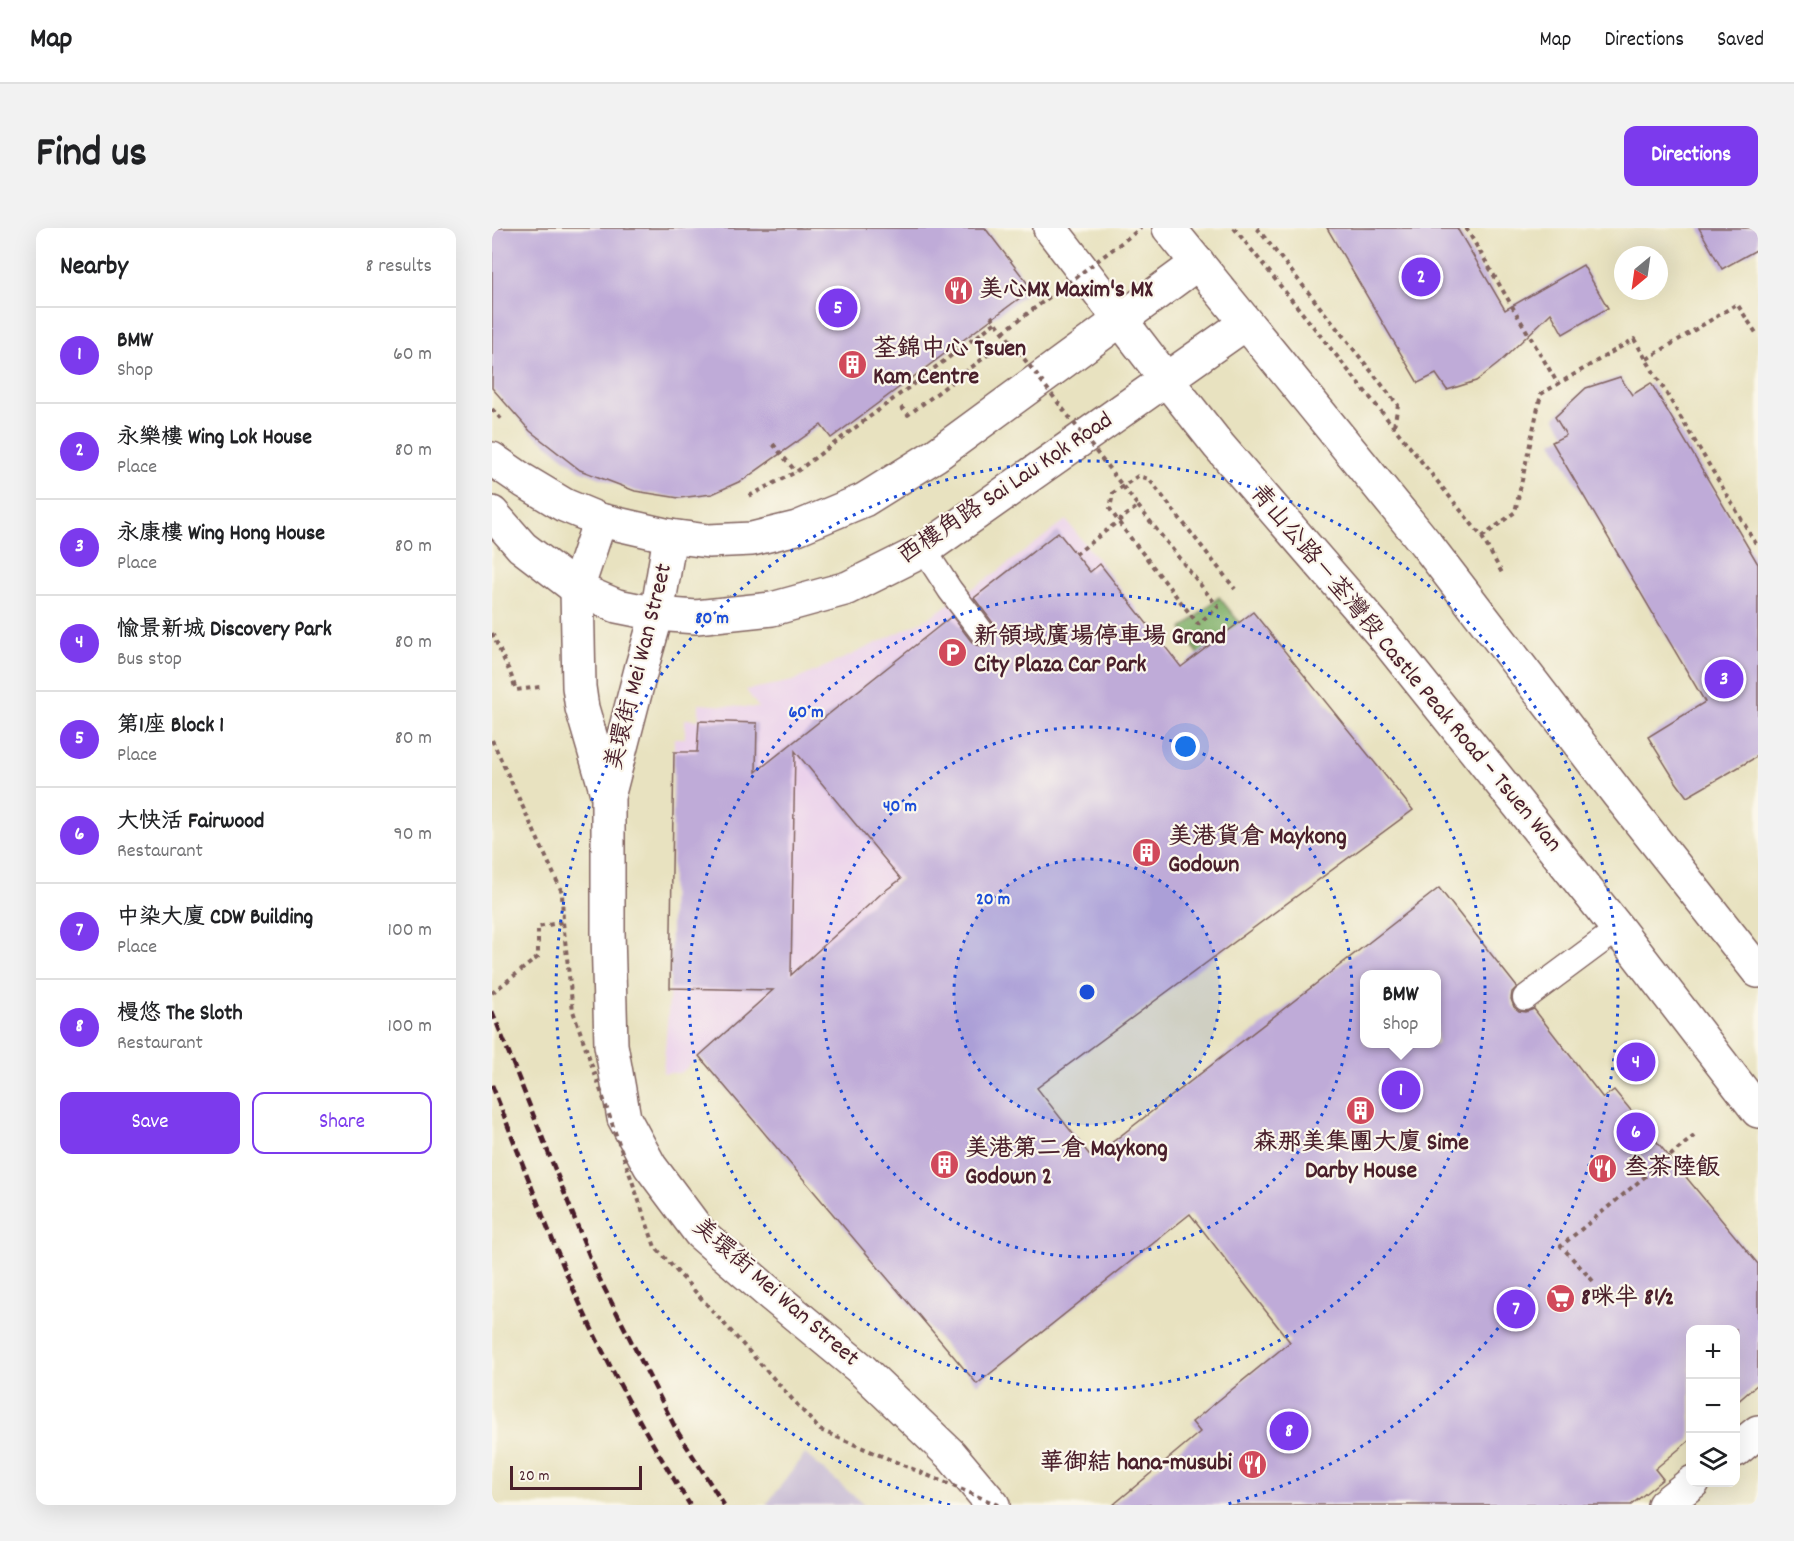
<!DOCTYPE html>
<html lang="en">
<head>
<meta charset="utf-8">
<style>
  :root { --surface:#fff; --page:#f2f2f2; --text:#202124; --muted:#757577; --line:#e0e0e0; --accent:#7c3aed }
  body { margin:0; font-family:Dekko,"LXGW WenKai TC",sans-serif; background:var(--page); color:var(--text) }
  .controls { position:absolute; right:18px; bottom:18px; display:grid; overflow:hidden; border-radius:12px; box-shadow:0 6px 24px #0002 }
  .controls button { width:54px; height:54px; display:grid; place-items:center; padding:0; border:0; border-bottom:2px solid var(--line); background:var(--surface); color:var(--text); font:30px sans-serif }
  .compass { position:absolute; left:1122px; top:18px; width:54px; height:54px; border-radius:50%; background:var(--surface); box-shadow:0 6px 24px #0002; rotate:209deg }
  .scale { position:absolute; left:18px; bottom:15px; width:132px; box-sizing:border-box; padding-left:6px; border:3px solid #4a1f2b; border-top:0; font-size:16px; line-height:21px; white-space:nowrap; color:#4a1f2b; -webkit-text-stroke:4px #fbf7ec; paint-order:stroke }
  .you { position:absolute; left:694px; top:519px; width:21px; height:21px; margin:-15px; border:4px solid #fff; border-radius:50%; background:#1a73e8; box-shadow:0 0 0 9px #1a73e833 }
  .badge { display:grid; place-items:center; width:39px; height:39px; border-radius:50%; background:var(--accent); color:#fff; font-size:20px; font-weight:700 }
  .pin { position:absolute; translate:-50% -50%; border:3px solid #fff; box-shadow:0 2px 6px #0006 }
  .popup { position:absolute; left:868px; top:742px; width:81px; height:78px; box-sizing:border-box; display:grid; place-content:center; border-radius:12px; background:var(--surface); filter:drop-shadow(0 2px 4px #0005); font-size:20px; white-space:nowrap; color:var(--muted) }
  .popup b { font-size:22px; color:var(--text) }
  .popup::after { content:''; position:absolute; left:50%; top:100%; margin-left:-12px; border:12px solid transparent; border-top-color:var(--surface) }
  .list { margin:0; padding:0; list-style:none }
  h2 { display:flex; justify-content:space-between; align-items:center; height:78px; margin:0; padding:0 24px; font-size:26px }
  h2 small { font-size:20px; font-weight:400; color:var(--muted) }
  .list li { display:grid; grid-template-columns:39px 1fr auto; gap:18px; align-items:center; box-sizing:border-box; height:96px; padding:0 24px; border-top:2px solid var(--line) }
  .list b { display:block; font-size:22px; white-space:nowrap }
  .list p { margin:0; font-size:20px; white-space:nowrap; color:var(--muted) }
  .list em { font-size:20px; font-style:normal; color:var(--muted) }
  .actions { display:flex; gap:12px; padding:18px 24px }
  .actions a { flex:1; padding:14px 0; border:2px solid var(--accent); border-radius:12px; text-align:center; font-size:21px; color:var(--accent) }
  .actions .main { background:var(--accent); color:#fff }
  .icon { flex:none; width:33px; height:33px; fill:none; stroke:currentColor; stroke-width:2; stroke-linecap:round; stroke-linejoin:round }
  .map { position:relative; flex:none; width:1266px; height:1277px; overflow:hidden; border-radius:12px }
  header { display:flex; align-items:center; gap:36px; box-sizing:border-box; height:84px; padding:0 30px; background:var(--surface); border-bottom:2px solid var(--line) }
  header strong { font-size:28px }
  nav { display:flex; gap:33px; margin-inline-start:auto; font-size:21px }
  .intro { display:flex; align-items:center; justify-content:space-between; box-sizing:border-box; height:144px; padding:0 36px }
  h1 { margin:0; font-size:42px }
  .button { padding:15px 27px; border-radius:12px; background:var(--accent); color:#fff; font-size:21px; font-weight:700 }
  main { display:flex; gap:36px; padding:0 36px }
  aside { flex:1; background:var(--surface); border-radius:12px; box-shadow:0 6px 24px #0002 }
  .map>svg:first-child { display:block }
  .built { fill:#ebd1eb }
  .industrial { fill:#cbbfd5 }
  .forest { fill:#7faf68; stroke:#64674a; stroke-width:1.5 }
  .building { fill:#bfabd8; fill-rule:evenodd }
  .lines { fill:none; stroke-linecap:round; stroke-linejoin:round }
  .service-casing { stroke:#81635f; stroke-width:27 }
  .pedestrian-casing { stroke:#81635f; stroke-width:36 }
  .minor-casing { stroke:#81635f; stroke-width:36 }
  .tertiary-casing { stroke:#81635f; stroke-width:36 }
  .primary-casing { stroke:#81635f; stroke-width:36 }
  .path { stroke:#81635f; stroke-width:4; stroke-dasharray:4.5 4.5; stroke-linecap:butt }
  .service { stroke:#fff; stroke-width:24 }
  .pedestrian { stroke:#fff; stroke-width:33 }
  .minor { stroke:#fff; stroke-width:33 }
  .tertiary { stroke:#fff; stroke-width:33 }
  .primary { stroke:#fff; stroke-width:33 }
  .rail { stroke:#4a1f2b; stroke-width:4.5; stroke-dasharray:9 4.5; stroke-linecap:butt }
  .path-bridge { stroke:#81635f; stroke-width:4; stroke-dasharray:4.5 4.5; stroke-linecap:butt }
  .ring { fill:none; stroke:#1d4ed8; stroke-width:3; stroke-dasharray:3 6 }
  .labels { text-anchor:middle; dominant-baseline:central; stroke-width:4.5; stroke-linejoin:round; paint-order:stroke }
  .poi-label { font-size:24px; font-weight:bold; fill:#4a1f2b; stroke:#fbf7ec; text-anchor:start }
  .street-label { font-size:24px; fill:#4a1f2b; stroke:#fbf7ec }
  .centre { fill:#1d4ed8; stroke:#fbf7ec; stroke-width:3 }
  .ring-label { font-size:18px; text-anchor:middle; font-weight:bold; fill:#1d4ed8; stroke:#fbf7ec; stroke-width:4.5; stroke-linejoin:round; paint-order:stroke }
</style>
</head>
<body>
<header>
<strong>Map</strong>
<nav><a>Map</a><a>Directions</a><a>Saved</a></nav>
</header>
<div class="intro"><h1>Find us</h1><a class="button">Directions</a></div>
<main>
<aside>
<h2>Nearby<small>8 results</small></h2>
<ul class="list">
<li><span class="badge">1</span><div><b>BMW</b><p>Shop</p></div><em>60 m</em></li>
<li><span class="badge">2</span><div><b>永樂樓 Wing Lok House</b><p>Place</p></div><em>80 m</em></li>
<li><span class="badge">3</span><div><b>永康樓 Wing Hong House</b><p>Place</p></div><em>80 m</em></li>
<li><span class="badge">4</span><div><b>愉景新城 Discovery Park</b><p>Bus stop</p></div><em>80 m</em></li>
<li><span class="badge">5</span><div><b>第1座 Block 1</b><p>Place</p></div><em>80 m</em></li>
<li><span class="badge">6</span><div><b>大快活 Fairwood</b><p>Restaurant</p></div><em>90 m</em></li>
<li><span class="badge">7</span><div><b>中染大廈 CDW Building</b><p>Place</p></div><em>100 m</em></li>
<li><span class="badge">8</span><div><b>槾悠 The Sloth</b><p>Restaurant</p></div><em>100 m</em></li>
</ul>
<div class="actions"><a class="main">Save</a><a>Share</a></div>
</aside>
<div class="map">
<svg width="1266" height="1277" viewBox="0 0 1266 1277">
  <rect width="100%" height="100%" fill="#fbf7ec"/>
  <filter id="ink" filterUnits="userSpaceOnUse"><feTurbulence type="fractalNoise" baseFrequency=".0167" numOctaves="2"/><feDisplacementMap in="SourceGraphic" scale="12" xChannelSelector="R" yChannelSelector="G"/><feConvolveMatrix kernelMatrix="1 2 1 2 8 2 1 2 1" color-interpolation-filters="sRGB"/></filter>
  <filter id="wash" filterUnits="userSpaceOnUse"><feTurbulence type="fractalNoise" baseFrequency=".008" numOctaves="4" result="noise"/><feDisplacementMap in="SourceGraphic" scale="24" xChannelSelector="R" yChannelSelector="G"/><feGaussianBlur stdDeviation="1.35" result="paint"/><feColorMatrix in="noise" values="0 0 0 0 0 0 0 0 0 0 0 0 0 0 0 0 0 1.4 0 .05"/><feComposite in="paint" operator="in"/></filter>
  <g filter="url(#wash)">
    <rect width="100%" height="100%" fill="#e8e2c0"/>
    <path class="built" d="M 574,292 L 694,443 L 408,649 L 189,845 L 171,845 L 178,760 L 182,510 L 193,510 L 193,491 L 207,492 L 207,476 L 267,480 L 254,462 L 301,453 L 357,428 L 433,392 L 505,344 Z"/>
    <path class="industrial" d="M 313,1226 L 363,1269 L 372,1277 L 274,1277 Z"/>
    <path class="forest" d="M 727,369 L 776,430 L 753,501 L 690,401 Z"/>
    <g id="blocks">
      <path class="building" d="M 0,0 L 493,0 L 540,61 L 339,210 L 329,197 L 251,252 L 220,266 L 187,270 L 143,263 L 88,242 L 38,203 L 0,160 Z
        M 835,0 L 965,0 L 1013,82 L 1091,37 L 1116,80 L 1071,106 L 1059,85 L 1006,136 L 984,153 L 955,162 L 944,146 L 926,155 Z
        M 1207,0 L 1266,0 L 1266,21 L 1230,41 Z
        M 1128,149 L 1140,167 L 1159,155 L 1266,336 L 1266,528 L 1195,569 L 1184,554 L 1156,509 L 1213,474 L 1060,214 L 1074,207 L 1063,189 L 1094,160 Z
        M 566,304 L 598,344 L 608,336 L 689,439 L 761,384 L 921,582 L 545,860 L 600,930 L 947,660 L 1025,759 L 1020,764 L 1019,771 L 1022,779 L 1027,783 L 1034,784 L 1042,781 L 1111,870 L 1122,862 L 1266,1036 L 1266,1156 L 1244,1175 L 1244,1101 L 1198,1101 L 1198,1212 L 1163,1241 L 1171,1251 L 1139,1277 L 621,1277 L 708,1204 L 700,1194 L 798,1114 L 698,986 L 485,1156 L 207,828 L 281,762 L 178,760 L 182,524 L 205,524 L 207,493 L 265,495 L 264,544 L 460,388 L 479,413 L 484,417 L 491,418 L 498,416 L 503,410 L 504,402 L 501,395 L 482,370 ZM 303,523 L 409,651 L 390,665 L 299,747 ZM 873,747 L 945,747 L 945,816 L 873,816 Z"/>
    </g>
  </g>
  <g filter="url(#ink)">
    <use href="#blocks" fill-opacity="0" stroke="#81635f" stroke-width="1.5"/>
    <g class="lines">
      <defs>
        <path id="service" d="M 432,322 L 458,362 L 490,404
          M 1033,770 L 1126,701"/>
        <path id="pedestrian" d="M 1244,1222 L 1266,1204
          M 1172,1277 L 1201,1254"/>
        <path id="minor" d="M 108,292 L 85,361 L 87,459 L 90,480 L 116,569
          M 178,308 L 165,386 L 150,438 L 116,569 L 116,704 L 119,817 L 132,890 L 158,938 L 208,1005 L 275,1063 L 368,1140 L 459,1227 L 501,1277"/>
        <path id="tertiary" d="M 0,231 L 32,253 L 72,277 L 108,292 L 178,308 L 216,313 L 260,311 L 305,300 L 372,272 L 444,227 L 706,35
          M 0,285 L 30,319 L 85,361 L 125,378 L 165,386 L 204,389 L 280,381 L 356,360 L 432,322 L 754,95"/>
        <path id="primary" d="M 558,0 L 674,151 L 727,218 L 893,410 L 1126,701 L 1266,883
          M 677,0 L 934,316 L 1126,566 L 1266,743"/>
      </defs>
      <use href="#service" class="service-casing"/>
      <use href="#pedestrian" class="pedestrian-casing"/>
      <use href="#minor" class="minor-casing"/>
      <use href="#tertiary" class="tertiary-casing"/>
      <use href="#primary" class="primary-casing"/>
      <path class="path" d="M 742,0 L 990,309 L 1010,345
        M 765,0 L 906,177 L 902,198
        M 974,0 L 1066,156
        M 1155,131 L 1245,76 L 1266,108
        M 409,179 L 416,187 L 517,111
        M 0,181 L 9,191
        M 281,216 L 304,244
        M 257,268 L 304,244 L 504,94
        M 646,278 L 726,379 L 706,396 L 630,299 L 618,281 L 621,265 L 646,248 L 657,251 L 743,361
        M 990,309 L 1023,284 L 1049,166 L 1142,111 L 1266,319
        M 0,405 L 19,447 L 24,462 L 48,459
        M 0,765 L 46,729 L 46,699 L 71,694
        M 1101,1053 L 1069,1018 L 1202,908"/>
      <use href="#service" class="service"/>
      <use href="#pedestrian" class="pedestrian"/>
      <use href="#minor" class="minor"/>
      <use href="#tertiary" class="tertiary"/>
      <use href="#primary" class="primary"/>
      <path class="rail" d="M 0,783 L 103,1042 L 185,1203 L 232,1277
        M 0,857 C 26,923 51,991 79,1056 C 113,1133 153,1206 198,1277"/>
      <path class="path-bridge" d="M 499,88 L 646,278 L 584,326
        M 511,104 L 649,0
        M 0,512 L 70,664 L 71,694 L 81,783 L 163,1019 L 328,1202 L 506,1277"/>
    </g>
  </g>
  <circle cx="595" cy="764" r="133" fill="#1d4ed8" fill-opacity=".12"/>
  <g class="ring">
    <circle cx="595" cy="764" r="133"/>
    <circle cx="595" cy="764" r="265"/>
    <circle cx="595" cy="764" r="398"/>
    <path d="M458 1277A531 531 0 1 1 732 1277"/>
  </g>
  <defs>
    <symbol id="restaurant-disc" viewBox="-11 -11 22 22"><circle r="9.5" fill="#d1495b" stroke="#fbf7ec"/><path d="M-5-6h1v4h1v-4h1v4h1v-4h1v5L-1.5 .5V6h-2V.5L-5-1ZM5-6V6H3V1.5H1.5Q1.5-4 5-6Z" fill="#fff"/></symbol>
    <symbol id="building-disc" viewBox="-11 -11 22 22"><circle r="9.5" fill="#d1495b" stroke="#fbf7ec"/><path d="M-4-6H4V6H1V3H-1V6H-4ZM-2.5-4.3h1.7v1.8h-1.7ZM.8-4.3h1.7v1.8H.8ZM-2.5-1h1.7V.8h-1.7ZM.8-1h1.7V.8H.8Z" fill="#fff"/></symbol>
    <symbol id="parking-disc" viewBox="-11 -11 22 22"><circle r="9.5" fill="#d1495b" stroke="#fbf7ec"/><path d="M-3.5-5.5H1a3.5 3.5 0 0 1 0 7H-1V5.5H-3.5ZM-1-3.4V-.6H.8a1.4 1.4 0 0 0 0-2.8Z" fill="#fff"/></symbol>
    <symbol id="supermarket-disc" viewBox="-11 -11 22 22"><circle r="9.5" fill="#d1495b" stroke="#fbf7ec"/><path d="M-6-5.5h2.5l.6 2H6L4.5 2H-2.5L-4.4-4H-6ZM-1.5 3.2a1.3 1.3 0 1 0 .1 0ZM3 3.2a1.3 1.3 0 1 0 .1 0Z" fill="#fff"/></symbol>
  </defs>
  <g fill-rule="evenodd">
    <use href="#restaurant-disc" x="450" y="46" width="33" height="33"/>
    <use href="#building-disc" x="344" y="120" width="33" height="33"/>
    <use href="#parking-disc" x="444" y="408" width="33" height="33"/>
    <use href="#building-disc" x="638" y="608" width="33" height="33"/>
    <use href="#building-disc" x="852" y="866" width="33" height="33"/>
    <use href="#building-disc" x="436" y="920" width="33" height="33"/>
    <use href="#restaurant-disc" x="1094" y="924" width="33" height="33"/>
    <use href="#supermarket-disc" x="1052" y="1054" width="33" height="33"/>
    <use href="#restaurant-disc" x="744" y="1220" width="33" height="33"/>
  </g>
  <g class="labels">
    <g class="poi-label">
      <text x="487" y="63">美心MX Maxim's MX</text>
      <text x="381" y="122">荃錦中心 Tsuen<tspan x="381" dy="28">Kam Centre</tspan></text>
      <text x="482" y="410">新領域廣場停車場 Grand<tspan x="482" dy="28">City Plaza Car Park</tspan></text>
      <text x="676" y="610">美港貨倉 Maykong<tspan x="676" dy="28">Godown</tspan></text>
      <text x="869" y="916" text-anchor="middle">森那美集團大廈 Sime<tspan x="869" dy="28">Darby House</tspan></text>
      <text x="473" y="922">美港第二倉 Maykong<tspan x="473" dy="28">Godown 2</tspan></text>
      <text x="1132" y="941">叁茶陸飯</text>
      <text x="1089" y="1071">8咪半 8½</text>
      <text x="740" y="1236" text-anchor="end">華御結 hana-musubi</text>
    </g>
    <g class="street-label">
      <text transform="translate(514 261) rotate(-34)">西樓角路 Sai Lau Kok Road</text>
      <text transform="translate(148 439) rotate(-76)">美環街 Mei Wan Street</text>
      <text transform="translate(913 441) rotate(50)">青山公路－荃灣段 Castle Peak Road – Tsuen Wan</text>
      <text transform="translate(283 1065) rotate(41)">美環街 Mei Wan Street</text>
    </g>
  </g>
  <circle cx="595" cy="764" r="9" class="centre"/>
  <g class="ring-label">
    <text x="220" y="395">80 m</text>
    <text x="314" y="489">60 m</text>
    <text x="408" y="583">40 m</text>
    <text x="501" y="676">20 m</text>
  </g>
</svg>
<div class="controls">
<button>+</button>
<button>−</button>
<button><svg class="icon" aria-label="layers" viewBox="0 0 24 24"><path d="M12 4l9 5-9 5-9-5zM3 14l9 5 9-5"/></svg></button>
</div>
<svg class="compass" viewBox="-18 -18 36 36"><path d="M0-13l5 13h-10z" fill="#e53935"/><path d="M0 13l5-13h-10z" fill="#757577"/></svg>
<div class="scale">20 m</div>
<div class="you"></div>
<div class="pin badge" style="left:909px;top:862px">1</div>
<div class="popup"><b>BMW</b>Shop</div>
<div class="pin badge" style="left:929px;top:49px">2</div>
<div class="pin badge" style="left:1232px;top:451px">3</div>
<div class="pin badge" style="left:1144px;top:834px">4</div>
<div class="pin badge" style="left:346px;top:80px">5</div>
<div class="pin badge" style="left:1144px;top:904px">6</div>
<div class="pin badge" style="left:1024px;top:1081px">7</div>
<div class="pin badge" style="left:797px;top:1203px">8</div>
</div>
</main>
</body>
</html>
